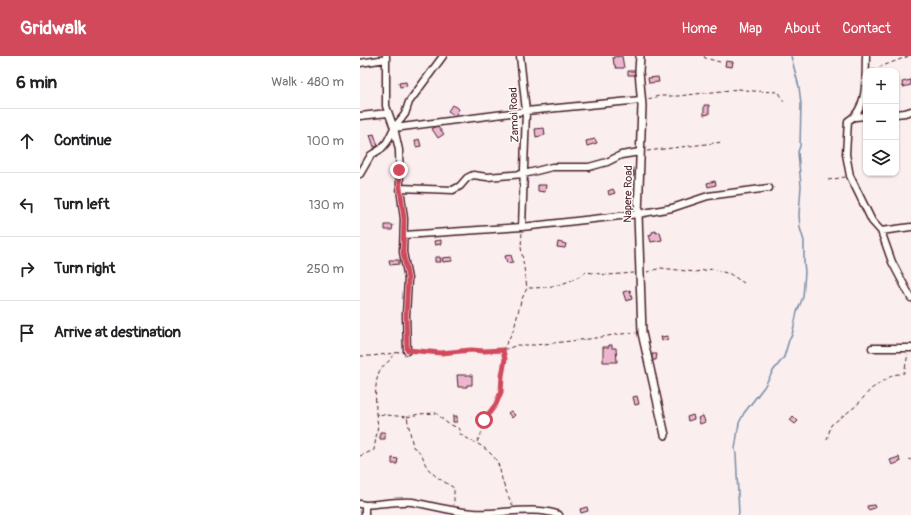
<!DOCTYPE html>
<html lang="en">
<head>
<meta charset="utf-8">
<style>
  :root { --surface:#fff; --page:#f2f2f2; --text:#202124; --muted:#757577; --line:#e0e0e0; --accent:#d1495b }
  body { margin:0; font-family:Pangolin,sans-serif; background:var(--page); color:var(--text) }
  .controls { position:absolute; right:12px; top:12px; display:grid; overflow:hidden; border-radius:8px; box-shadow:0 1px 3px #0004 }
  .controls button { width:36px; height:36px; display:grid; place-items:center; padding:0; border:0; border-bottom:1px solid var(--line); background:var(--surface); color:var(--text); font:20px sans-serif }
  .stop { position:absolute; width:12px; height:12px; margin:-9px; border:3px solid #d1495b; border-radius:50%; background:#fff }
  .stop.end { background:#d1495b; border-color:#fff; box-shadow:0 1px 4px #0008 }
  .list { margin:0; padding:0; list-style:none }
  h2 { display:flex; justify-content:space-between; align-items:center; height:52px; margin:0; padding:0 16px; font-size:17px }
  h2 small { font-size:13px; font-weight:400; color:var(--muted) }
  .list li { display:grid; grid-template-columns:26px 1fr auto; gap:12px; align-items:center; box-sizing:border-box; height:64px; padding:0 16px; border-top:1px solid var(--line) }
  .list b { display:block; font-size:15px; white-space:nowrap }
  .list em { font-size:13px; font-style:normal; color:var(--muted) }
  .icon { flex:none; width:22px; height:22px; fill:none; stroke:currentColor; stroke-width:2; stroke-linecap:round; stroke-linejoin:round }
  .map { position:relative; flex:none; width:551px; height:459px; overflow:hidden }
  header { display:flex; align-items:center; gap:24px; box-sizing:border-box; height:56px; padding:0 20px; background:var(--accent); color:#fff }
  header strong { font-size:19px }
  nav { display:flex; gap:22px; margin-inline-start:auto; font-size:14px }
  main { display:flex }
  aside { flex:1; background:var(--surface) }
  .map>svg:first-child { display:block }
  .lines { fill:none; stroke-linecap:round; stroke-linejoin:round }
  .stream { stroke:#778ca5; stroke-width:1.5 }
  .building { fill:#ecb6cf; stroke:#4a1f2b }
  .minor-casing { stroke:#4a1f2b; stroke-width:9 }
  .tertiary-casing { stroke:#4a1f2b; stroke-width:10 }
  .path { stroke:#4a1f2b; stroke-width:1; stroke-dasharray:4 3; stroke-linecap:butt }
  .minor { stroke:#fdfcf7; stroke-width:6 }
  .tertiary { stroke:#fdfcf7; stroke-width:7 }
  .route { stroke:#d1495b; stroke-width:5 }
  .labels { text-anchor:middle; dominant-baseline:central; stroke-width:3; stroke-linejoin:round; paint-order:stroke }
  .street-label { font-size:11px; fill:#4a1f2b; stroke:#fdfcf7 }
</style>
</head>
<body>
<header>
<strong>Gridwalk</strong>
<nav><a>Home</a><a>Map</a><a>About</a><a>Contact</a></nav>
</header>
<main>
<aside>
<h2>6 min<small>Walk · 480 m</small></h2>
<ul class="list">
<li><svg class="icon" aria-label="ahead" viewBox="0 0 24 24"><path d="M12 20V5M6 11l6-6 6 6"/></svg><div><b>Continue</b></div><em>100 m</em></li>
<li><svg class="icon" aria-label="left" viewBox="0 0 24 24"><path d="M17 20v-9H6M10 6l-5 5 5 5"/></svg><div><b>Turn left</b></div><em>130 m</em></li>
<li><svg class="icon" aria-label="right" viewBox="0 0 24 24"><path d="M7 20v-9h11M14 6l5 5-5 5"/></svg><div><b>Turn right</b></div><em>250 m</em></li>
<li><svg class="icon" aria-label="arrive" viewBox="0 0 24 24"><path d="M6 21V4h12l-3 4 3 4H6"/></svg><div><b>Arrive at destination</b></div></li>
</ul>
</aside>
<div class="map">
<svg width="551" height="459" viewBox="0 0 551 459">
  <rect width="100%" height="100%" fill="#faeeef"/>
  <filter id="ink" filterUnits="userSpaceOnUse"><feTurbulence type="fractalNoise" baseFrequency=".025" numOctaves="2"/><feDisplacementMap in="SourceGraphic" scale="8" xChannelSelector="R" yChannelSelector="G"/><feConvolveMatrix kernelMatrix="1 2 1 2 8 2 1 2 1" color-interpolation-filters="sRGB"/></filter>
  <g filter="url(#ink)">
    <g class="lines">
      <path class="stream" d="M 378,459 L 379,458 L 376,398 L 375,393 L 379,367 L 384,357 L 404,331 L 413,315 L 424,301 L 429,284 L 432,279 L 437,256 L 443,241 L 445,216 L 444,207 L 444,185 L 440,172 L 439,159 L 441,130 L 438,96 L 440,90 L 441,48 L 439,31 L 431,0"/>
    </g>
    <path class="building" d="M 262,0 L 264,12 L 256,12 L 255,9 L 254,9 L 253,1 Z
      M 366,5 L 373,6 L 372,11 L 365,10 Z
      M 268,15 L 275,15 L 275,19 L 268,19 Z
      M 298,21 L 299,26 L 289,27 L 288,22 Z
      M 551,24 L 551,29 L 543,31 L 542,26 Z
      M 46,26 L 47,30 L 40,31 L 39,27 Z
      M 92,49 L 99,53 L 95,60 L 88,55 Z
      M 344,49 L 349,49 L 349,58 L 344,59 Z
      M 77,70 L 84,78 L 78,82 L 72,73 Z
      M 184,72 L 185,79 L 176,81 L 175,73 Z
      M 14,78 L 18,90 L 14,91 L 10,79 Z
      M 59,83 L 61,90 L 56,91 L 55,85 Z
      M 235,83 L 237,87 L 227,90 L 226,85 Z
      M 269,112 L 273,112 L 274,120 L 270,120 Z
      M 355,125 L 356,129 L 348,131 L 347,127 Z
      M 178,129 L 186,129 L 185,136 L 178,135 Z
      M 253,133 L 255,137 L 249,139 L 248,135 Z
      M 25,169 L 33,169 L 32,174 L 25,174 Z
      M 296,175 L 296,177 L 300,176 L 302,184 L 291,186 L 289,179 L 292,178 L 292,176 Z
      M 81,184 L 81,188 L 75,189 L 74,185 Z
      M 198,186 L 206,188 L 205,192 L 197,191 Z
      M 151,199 L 153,206 L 147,207 L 145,200 Z
      M 75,201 L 80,201 L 81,206 L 75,206 Z
      M 92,201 L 92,205 L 83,206 L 82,202 Z
      M 29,204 L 39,204 L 39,208 L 30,209 Z
      M 270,234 L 272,243 L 266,245 L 263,236 Z
      M 308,280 L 308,283 L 302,285 L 301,281 Z
      M 249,289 L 252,289 L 252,292 L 256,292 L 257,306 L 243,306 L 243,291 L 249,291 Z
      M 292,298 L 297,298 L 296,304 L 292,304 Z
      M 97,319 L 112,319 L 112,329 L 107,329 L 107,331 L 98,331 Z
      M 277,340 L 279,348 L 275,349 L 273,341 Z
      M 151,355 L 155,359 L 152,362 L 148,357 Z
      M 333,359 L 334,363 L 328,365 L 327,361 Z
      M 93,360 L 97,360 L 97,366 L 93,366 Z
      M 343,360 L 345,366 L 340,368 L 338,362 Z
      M 433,360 L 438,365 L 435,368 L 430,364 Z
      M 20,376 L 25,376 L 25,383 L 20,383 Z
      M 539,401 L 540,406 L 532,409 L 530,404 Z
      M 32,402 L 38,403 L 37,408 L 32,408 Z
      M 514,449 L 515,452 L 508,454 L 507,450 Z
      M 227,451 L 228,455 L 221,457 L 220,453 Z"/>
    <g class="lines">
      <defs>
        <path id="minor" d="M 160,0 L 166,55 L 162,171 L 278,158 L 312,152 L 348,140 L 409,132
          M 506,0 C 505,21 509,53 488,65 L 486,98 L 490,120 L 512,165 L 521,175 L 532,206 L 551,242
          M 0,7 L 26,3
          M 536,58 L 545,57 L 551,55
          M 0,60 L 28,57
          M 495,61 L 506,60
          M 34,72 L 166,55 L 281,44
          M 34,72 L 39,94 L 40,132 L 44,163 L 43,196 L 48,223 L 46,259 L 47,295
          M 34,72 L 45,58 L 49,46 L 83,0
          M 0,118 L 11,99 L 21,93 L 27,86 L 34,72 L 26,50 L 26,0
          M 40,132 L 93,134 L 100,130 L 107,122 L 113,119 L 127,121 L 164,118 L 192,111 L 229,111 L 247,106 L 261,99 L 280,96
          M 521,175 L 551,171
          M 44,179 L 162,171
          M 512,292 L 551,292
          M 0,448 L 5,449 C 18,448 39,445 52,446 C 74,450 106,459 128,457 C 150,456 179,451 199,459
          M 5,459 L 5,449"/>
        <path id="tertiary" d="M 280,0 L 279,15 L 282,50 L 278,158 L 282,277 L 305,379"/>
      </defs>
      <use href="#minor" class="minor-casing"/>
      <use href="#tertiary" class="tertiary-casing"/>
      <path class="path" d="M 344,0 L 345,2 L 360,6
        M 512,14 L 549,0
        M 288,43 L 299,40 L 318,40 L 379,33 L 393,35 L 419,36 L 424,46
        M 287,95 L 363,86
        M 468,124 L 485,121
        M 287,216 L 301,212 L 335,216 L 352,213 L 370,218 L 384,227
        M 169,232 C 190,232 209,228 226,216 L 248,219 L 274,217
        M 53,295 L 81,297 L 111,294 L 124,295 L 143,294 L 158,289 L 175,289 L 229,283 L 260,278 L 276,277
        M 33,298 C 30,307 22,309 19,316 C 14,329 16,345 16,358 L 47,361 L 53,391 C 67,400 60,400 67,411 C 73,420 85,426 94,432 L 94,449
        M 0,300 L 12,300 L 42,296
        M 47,361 L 59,358 L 76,357 L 87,367 L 100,373 L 100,378 C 110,385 122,388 131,398 C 140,406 140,416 143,427 C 146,435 149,442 153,450
        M 467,384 L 471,369 L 496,350 L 511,333 L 533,319 L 544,317 L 548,298
        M 117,386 L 122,376 L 124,364 L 136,348 L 141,336 L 142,320 L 145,303 L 143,294 L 154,273 L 161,245 L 167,232 L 161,191 L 162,176
        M 0,400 L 14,394 L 18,369 L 16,358
        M 549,403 L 551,404"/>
      <use href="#minor" class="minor"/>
      <use href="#tertiary" class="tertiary"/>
    </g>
  </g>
  <g class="lines" filter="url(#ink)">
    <path class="route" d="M 39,114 L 40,132 L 44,163 L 43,196 L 48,223 L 46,259 L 47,294 L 81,297 L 111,294 L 124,295 L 143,294 L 145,303 L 142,320 L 141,336 L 136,348 L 124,364"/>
  </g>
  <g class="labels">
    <g class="street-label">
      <text transform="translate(154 59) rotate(-92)">Zamoi Road</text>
      <text transform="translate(268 138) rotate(-89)">Napere Road</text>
    </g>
  </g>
</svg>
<div class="controls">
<button>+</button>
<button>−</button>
<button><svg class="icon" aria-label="layers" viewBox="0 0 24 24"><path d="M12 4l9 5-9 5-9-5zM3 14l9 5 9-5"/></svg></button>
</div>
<div class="stop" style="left:124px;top:364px"></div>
<div class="stop end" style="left:39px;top:114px"></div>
</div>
</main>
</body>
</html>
